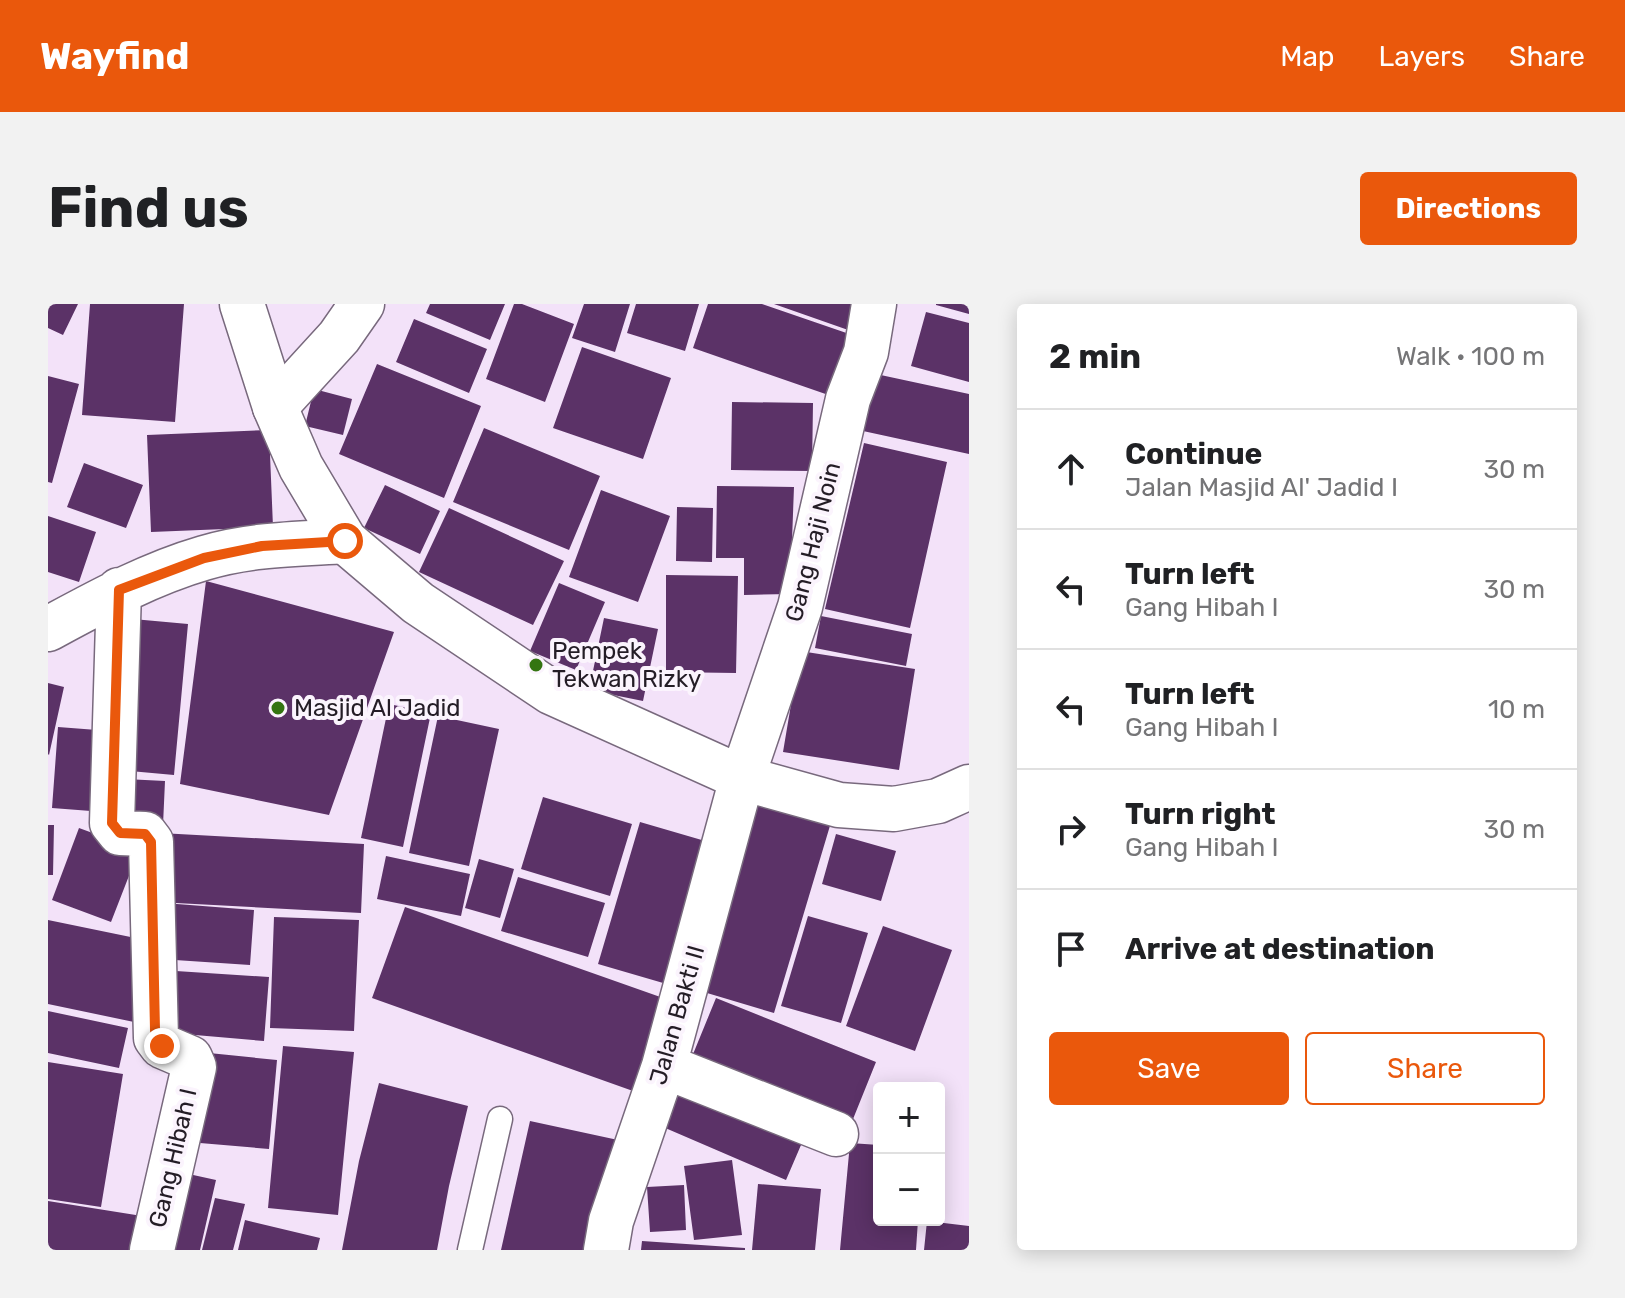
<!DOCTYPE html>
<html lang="en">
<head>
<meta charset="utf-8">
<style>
  :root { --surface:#fff; --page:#f2f2f2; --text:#202124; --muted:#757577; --line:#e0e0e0; --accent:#ea580c }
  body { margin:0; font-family:Rubik,sans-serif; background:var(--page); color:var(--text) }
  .controls { position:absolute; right:24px; bottom:24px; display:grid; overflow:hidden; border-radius:8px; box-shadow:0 4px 20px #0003 }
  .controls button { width:72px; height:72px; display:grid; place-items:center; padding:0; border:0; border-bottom:2px solid var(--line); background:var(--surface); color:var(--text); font:40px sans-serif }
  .stop { position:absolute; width:24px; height:24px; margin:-18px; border:6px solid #ea580c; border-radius:50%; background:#fff }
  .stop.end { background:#ea580c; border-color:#fff; box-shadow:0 2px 8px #0008 }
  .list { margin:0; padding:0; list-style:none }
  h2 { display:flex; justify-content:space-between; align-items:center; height:104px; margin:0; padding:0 32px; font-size:34px }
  h2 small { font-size:26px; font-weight:400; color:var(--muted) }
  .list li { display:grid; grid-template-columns:52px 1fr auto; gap:24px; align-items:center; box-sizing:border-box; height:120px; padding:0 32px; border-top:2px solid var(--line) }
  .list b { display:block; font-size:30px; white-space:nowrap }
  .list p { margin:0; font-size:26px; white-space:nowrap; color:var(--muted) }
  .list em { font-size:26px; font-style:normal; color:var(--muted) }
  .actions { display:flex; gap:16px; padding:24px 32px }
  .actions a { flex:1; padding:18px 0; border:2px solid var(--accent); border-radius:8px; text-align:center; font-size:28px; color:var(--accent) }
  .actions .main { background:var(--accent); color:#fff }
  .icon { flex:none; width:44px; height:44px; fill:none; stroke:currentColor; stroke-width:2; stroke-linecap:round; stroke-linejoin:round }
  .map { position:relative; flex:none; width:921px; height:946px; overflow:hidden; border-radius:8px }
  header { display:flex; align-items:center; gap:48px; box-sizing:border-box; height:112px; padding:0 40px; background:var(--accent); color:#fff }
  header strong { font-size:38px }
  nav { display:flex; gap:44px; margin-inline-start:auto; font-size:28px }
  .intro { display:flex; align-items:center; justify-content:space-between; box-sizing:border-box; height:192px; padding:0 48px }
  h1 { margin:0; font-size:56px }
  .button { padding:20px 36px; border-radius:8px; background:var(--accent); color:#fff; font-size:28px; font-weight:700 }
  main { display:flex; gap:48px; padding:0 48px }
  aside { flex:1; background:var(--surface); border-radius:8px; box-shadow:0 4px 20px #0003 }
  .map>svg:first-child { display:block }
  .building { fill:#5b3267 }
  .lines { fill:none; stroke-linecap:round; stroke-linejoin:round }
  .service-casing { stroke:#78697d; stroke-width:27 }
  .minor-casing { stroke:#78697d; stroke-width:47 }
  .tertiary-casing { stroke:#78697d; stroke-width:47 }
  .service { stroke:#fff; stroke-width:24 }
  .minor { stroke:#fff; stroke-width:44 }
  .tertiary { stroke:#fff; stroke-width:44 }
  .route { stroke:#ea580c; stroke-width:10 }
  .poi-dot { fill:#347511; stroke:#fbf4fd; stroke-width:3 }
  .labels { text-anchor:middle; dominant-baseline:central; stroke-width:8; stroke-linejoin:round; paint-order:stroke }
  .street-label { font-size:24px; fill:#241d26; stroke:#fbf4fd }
  .poi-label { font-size:24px; fill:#241d26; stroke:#fbf4fd; text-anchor:start }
</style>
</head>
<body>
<header>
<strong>Wayfind</strong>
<nav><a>Map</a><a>Layers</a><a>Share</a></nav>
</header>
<div class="intro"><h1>Find us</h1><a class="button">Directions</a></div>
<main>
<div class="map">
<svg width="921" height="946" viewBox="0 0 921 946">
  <rect width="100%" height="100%" fill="#f3e2f9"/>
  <path class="building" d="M 0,0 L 30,0 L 15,31 L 0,24 Z
    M 42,0 L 136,0 L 127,118 L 34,111 Z
    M 382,0 L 457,0 L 442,36 L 378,9 Z
    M 466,0 L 474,0 L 526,20 L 497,98 L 438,75 Z
    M 536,0 L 582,0 L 567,48 L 524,34 Z
    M 588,0 L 651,0 L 637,47 L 579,29 Z
    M 660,0 L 714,0 L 813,34 L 792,95 L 645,44 Z
    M 726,0 L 813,0 L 803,27 Z
    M 888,0 L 921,0 L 921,10 L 888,1 Z
    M 878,8 L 921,19 L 921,78 L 863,62 Z
    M 366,15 L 439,45 L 421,89 L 348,58 Z
    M 534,43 L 623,74 L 595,155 L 505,124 Z
    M 329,60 L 433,102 L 396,194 L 291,150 Z
    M 828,70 L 921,90 L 921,150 L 815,127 Z
    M 0,72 L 31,80 L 4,179 L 0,178 Z
    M 266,85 L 304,95 L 295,131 L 257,122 Z
    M 684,98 L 765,99 L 764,167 L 683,166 Z
    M 436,124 L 552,172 L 521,246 L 405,198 Z
    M 221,126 L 225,223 L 103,228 L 99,131 Z
    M 816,139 L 899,158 L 862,324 L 777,305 Z
    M 36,159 L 95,181 L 78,224 L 19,203 Z
    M 337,181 L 392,207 L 372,250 L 316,224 Z
    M 669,182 L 746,183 L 742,290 L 696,291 L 696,254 L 668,254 Z
    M 553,186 L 622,212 L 590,298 L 521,273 Z
    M 629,203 L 665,204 L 664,258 L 628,257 Z
    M 401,204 L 516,257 L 485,321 L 371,268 Z
    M 0,212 L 48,228 L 31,278 L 0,268 Z
    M 618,271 L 690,272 L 688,369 L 618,368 Z
    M 158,277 L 346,328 L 281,511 L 132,480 Z
    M 511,279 L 557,298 L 528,366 L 482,347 Z
    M 773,312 L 864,330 L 858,362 L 767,344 Z
    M 556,314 L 610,325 L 595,397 L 541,386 Z
    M 85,315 L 140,320 L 126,471 L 71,466 Z
    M 752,347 L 867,365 L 851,466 L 735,448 Z
    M 0,379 L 16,383 L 1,451 L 0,450 Z
    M 341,400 L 383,409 L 355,543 L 313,534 Z
    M 390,412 L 451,425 L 421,562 L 361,549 Z
    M 10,423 L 62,427 L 56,508 L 4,504 Z
    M 77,475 L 117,477 L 115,521 L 74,519 Z
    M 706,492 L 784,515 L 726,709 L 649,686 Z
    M 495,493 L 584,520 L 562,592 L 473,565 Z
    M 592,518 L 664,539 L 622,681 L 550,660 Z
    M 0,521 L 6,521 L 5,571 L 0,571 Z
    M 31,524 L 91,546 L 63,618 L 4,596 Z
    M 112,529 L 316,540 L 313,609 L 109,598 Z
    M 788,530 L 848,547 L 833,597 L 774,580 Z
    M 338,552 L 422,570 L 413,612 L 329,595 Z
    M 431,555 L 466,565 L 452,614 L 417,604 Z
    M 470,573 L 557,599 L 540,653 L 453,627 Z
    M 116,599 L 206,606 L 202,661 L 112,655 Z
    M 357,603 L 618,695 L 585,787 L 324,694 Z
    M 760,612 L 820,629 L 793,719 L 733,702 Z
    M 226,613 L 311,616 L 306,727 L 222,724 Z
    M 0,616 L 102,637 L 86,718 L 0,700 Z
    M 835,622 L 904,646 L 867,747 L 798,722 Z
    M 128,667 L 221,673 L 216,737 L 124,729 Z
    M 668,694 L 828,758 L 801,825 L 641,760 Z
    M 0,707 L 80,724 L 71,764 L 0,749 Z
    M 235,742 L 306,748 L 290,911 L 220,904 Z
    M 161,749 L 229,756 L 221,845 L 152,839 Z
    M 0,758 L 75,770 L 53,903 L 0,895 Z
    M 331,779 L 420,802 L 401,882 L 389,946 L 294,946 L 311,857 Z
    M 626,779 L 756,834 L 738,876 L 608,820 Z
    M 482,817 L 570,836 L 545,946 L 453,946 Z
    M 802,839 L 831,841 L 831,916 L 870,916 L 868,946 L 792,946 Z
    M 684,856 L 694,931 L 646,936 L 636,862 Z
    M 127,867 L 168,876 L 152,946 L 108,946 Z
    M 710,880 L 773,885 L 767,946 L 704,946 Z
    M 636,881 L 638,926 L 602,928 L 599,883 Z
    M 167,894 L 197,900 L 185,946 L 154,946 Z
    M 0,897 L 94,912 L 88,946 L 0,946 Z
    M 197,916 L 272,934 L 269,946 L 190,946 Z
    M 879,917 L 921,922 L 921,946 L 876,946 Z
    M 594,937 L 697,944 L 697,946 L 593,946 Z"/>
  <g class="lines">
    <defs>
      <path id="service" d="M 422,946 L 452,815"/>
      <path id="minor" d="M 227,103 L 291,33 L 314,0
        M 71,286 L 64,519 L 72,529 L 97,530 L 103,538 L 108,734 L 114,742 L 142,754 L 146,763 L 104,946
        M 0,325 C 50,298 101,270 156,254 C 202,240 250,240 297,237
        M 616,762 L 788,830
        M 558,946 L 563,917 L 616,762 L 694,474 L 752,303 L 800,95 L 818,48 L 826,0"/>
      <path id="tertiary" d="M 194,0 L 227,103 L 253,163 L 297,237 L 370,299 L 503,388 L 694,474 L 791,501 L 846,505 L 890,497 L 921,483"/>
    </defs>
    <use href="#service" class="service-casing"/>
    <use href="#minor" class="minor-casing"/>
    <use href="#tertiary" class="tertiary-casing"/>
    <use href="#service" class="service"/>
    <use href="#minor" class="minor"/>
    <use href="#tertiary" class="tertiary"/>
  </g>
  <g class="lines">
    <path class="route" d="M 114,742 L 108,734 L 107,726 L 103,538 L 97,530 L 72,529 L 64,519 L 71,286 L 156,254 L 214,242 L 297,237"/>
  </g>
  <g class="poi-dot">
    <circle cx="488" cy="361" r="8"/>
    <circle cx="230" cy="404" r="8"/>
  </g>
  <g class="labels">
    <g class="street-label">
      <text transform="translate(765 238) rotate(-76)">Gang Haji Noin</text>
      <text transform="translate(629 711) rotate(-74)">Jalan Bakti II</text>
      <text transform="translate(125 854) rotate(-77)">Gang Hibah I</text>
    </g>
    <g class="poi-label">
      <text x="504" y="347">Pempek<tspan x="504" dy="28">Tekwan Rizky</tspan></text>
      <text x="246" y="404">Masjid Al Jadid</text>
    </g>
  </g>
</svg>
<div class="controls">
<button>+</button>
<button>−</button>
</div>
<div class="stop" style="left:297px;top:237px"></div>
<div class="stop end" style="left:114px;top:742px"></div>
</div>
<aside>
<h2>2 min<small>Walk · 100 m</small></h2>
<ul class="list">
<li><svg class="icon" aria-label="ahead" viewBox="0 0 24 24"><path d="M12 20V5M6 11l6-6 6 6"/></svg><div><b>Continue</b><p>Jalan Masjid Al' Jadid I</p></div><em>30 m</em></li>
<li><svg class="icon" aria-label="left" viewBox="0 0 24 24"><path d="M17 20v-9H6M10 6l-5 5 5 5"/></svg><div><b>Turn left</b><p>Gang Hibah I</p></div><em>30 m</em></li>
<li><svg class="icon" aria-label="left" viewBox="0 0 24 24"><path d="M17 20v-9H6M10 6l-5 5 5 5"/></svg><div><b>Turn left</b><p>Gang Hibah I</p></div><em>10 m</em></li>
<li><svg class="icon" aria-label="right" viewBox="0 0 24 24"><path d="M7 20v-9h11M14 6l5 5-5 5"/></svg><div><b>Turn right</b><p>Gang Hibah I</p></div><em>30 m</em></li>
<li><svg class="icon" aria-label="arrive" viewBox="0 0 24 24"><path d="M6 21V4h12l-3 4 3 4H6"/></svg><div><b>Arrive at destination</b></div></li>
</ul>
<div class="actions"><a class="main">Save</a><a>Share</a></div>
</aside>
</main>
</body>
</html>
